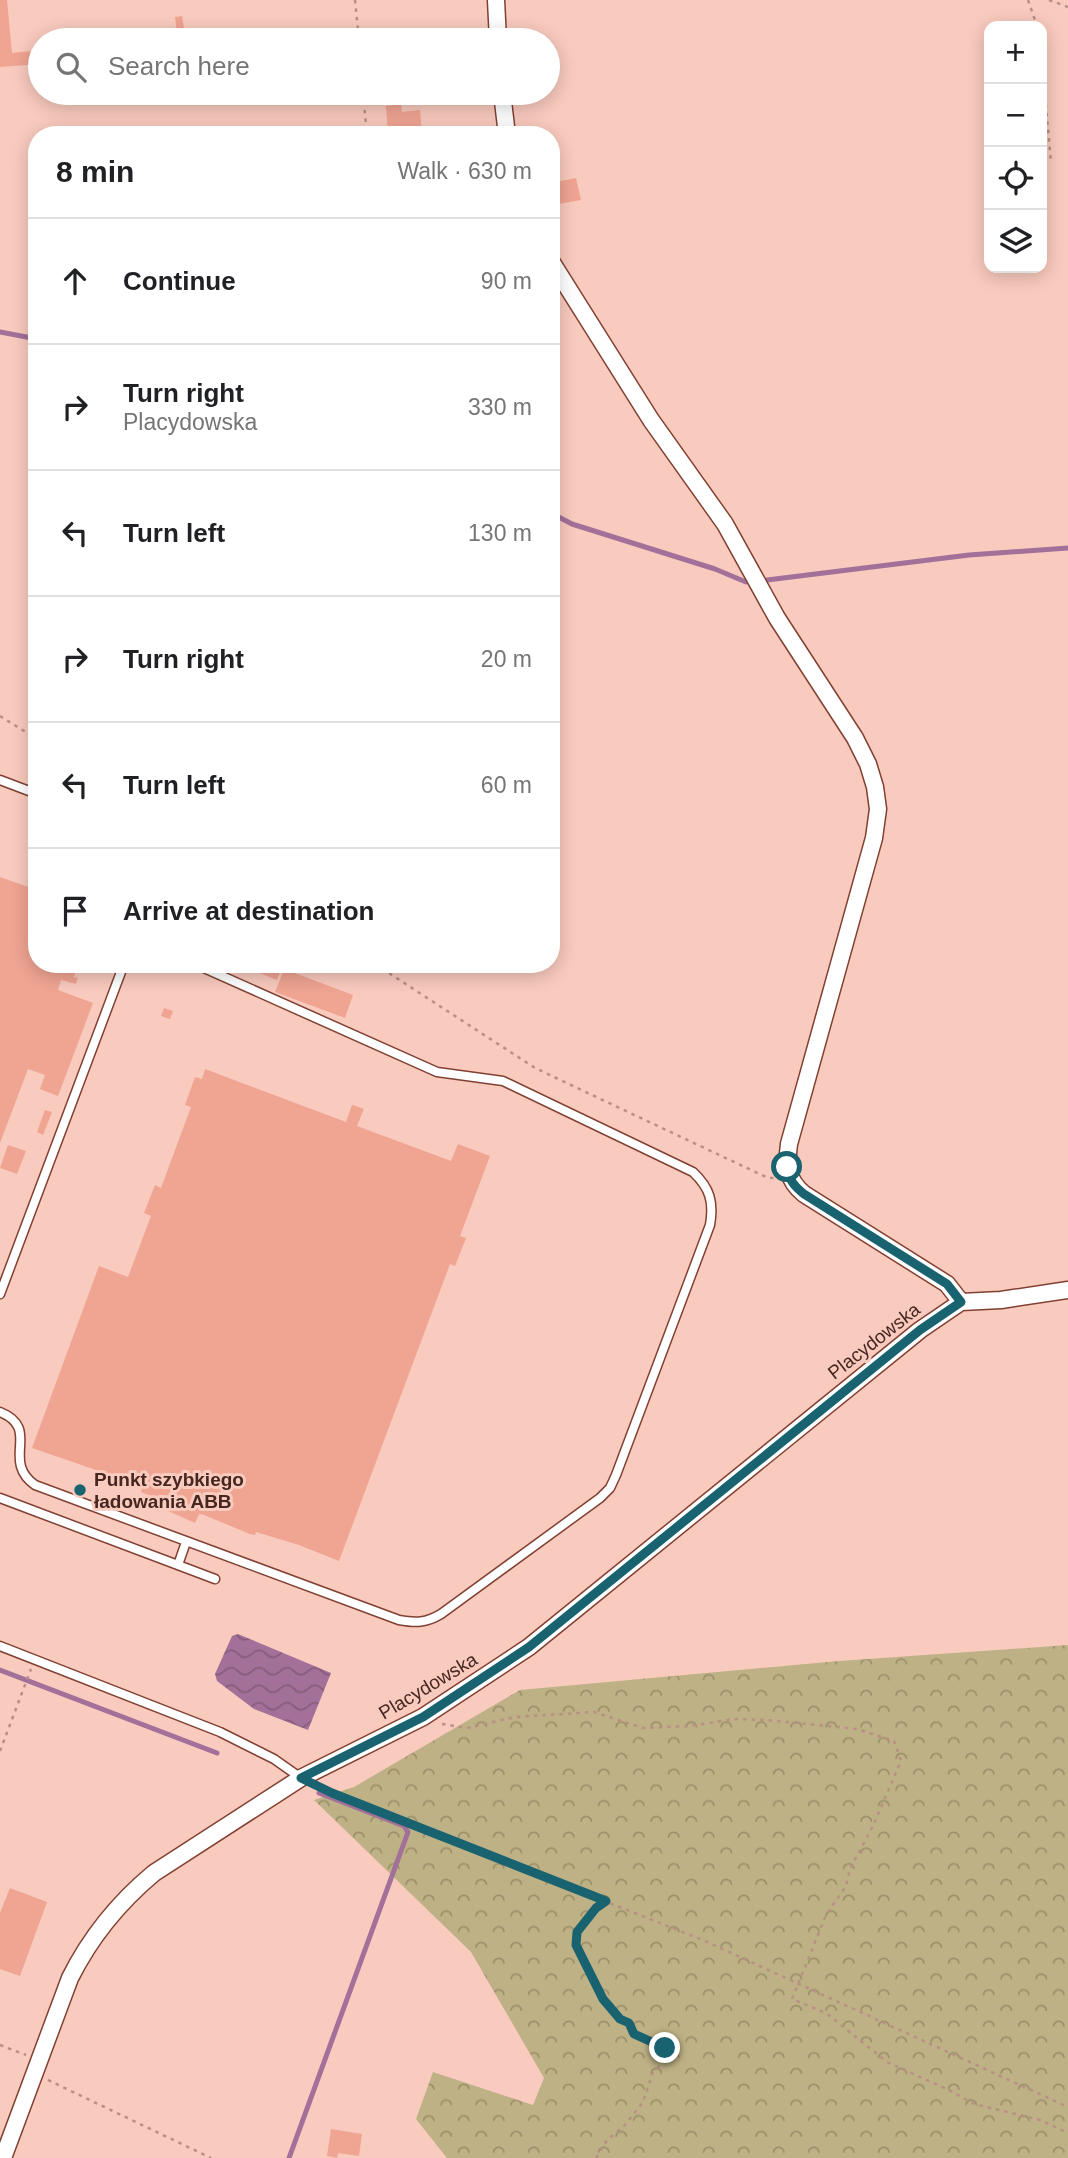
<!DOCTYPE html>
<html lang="en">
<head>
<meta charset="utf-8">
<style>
  :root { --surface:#fff; --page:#f2f2f2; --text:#202124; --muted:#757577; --line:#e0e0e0 }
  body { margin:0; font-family:Arial,sans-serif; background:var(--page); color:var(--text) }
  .controls { position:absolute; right:21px; top:21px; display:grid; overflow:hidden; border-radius:14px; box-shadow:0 4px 18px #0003 }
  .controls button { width:63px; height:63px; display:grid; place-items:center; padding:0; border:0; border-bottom:2px solid var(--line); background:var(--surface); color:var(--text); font:35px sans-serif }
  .stop { position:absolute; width:21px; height:21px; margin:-16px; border:5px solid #196270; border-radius:50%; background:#fff }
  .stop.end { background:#196270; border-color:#fff; box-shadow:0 2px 7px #0008 }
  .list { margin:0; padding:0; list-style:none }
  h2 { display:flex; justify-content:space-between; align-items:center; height:91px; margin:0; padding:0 28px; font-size:30px }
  h2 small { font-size:23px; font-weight:400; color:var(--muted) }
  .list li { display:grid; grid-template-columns:46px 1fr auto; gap:21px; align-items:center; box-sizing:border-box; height:126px; padding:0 28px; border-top:2px solid var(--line) }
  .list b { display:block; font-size:26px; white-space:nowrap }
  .list p { margin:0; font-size:23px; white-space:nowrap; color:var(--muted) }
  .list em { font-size:23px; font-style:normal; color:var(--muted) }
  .icon { flex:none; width:38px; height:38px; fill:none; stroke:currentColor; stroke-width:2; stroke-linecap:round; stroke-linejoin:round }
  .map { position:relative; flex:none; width:1068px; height:2158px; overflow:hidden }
  .search { position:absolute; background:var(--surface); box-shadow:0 4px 18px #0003; left:28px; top:28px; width:532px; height:77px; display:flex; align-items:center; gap:18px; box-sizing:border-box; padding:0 24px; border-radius:38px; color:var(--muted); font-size:26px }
  .panel { position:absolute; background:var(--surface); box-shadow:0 4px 18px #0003; left:28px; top:126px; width:532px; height:847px; border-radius:28px }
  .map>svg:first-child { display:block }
  .forest { fill:url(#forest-crowns) }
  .water { fill:url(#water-waves) }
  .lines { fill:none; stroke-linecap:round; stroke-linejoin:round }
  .stream { stroke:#a37099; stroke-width:5 }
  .building { fill:#f0a492 }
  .lane-casing { stroke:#814031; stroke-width:11 }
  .street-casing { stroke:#814031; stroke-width:19 }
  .path { stroke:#b89085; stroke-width:2.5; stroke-dasharray:3.5 5; stroke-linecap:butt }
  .lane { stroke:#fff; stroke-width:8 }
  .street { stroke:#fff; stroke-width:16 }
  .route { stroke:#196270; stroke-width:9 }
  .poi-dot { fill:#196270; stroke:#f9cabe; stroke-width:2.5 }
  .labels { text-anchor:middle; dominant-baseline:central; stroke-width:6; stroke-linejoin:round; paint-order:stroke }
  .street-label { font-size:19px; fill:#452720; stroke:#f9cabe }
  .poi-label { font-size:19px; font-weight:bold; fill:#452720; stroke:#f9cabe; text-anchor:start }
</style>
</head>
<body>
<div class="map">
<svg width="1068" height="2158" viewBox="0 0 1068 2158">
  <defs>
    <pattern id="forest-crowns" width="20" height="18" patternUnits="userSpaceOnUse" patternTransform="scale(1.75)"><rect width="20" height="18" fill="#beb185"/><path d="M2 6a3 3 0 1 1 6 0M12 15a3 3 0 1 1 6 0" fill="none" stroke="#9c906c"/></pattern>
    <pattern id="water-waves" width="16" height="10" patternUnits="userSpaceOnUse" patternTransform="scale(1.75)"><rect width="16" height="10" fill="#a37099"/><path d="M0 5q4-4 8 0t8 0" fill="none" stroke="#875c7c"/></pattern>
  </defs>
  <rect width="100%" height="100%" fill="#f9cabe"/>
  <path class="forest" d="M 1068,1645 L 1068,2158 L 447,2158 L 416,2119 L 433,2072 L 533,2105 L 544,2078 L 471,1952 L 314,1800 L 354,1787 L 520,1690 L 839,1661 Z"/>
  <path class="water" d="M 238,1634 L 331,1673 L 308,1730 L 254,1709 L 217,1681 L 215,1674 L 232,1636 Z"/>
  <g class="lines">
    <path class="stream" d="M 0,332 L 37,339
      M 551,513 L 572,524 L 715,569 L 746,582
      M 767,580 L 969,555 L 1068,548
      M 0,1670 L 217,1753
      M 289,2158 L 408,1832 L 404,1826 L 319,1793"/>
  </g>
  <path class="building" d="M 0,0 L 7,0 L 12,53 L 40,50 L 40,64 L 0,67 Z
    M 182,16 L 186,40 L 178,40 L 175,17 Z
    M 81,34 L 81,40 L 46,40 L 46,38 Z
    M 239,35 L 239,40 L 211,40 L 211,38 Z
    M 401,104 L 402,112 L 420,110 L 422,135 L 388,135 L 386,106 Z
    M 576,178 L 581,200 L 553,205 L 551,183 Z
    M 0,877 L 37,890 L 37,964 L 68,964 L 77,968 L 74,977 L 78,978 L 76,984 L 61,980 L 58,990 L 93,1003 L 58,1096 L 40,1089 L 45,1075 L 28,1069 L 0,1143 Z
    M 237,964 L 283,964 L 277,980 Z
    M 284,969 L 353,995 L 345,1018 L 275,992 Z
    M 164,1008 L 173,1011 L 170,1019 L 161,1016 Z
    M 205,1069 L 346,1122 L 352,1105 L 356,1106 L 364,1109 L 357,1126 L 451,1161 L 458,1144 L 490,1156 L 460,1236 L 466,1238 L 455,1266 L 450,1264 L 339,1561 L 299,1545 L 256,1532 L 255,1535 L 250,1534 L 204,1515 L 199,1514 L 195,1523 L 166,1510 L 170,1502 L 143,1493 L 141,1492 L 142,1489 L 99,1471 L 32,1448 L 99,1266 L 128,1277 L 151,1216 L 144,1213 L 155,1185 L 161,1188 L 191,1107 L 185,1105 L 195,1077 L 202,1079 Z
    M 45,1110 L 52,1112 L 43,1135 L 37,1132 Z
    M 8,1145 L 26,1151 L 17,1174 L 0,1168 Z
    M 10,1888 L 47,1902 L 20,1976 L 0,1969 L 0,1913 Z
    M 331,2129 L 362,2134 L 359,2156 L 338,2153 L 337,2158 L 327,2156 Z"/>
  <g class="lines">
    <defs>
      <path id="lane" d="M 0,780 L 37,794
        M 0,1294 L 124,964
        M 0,1412 C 42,1429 0,1460 35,1485 L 399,1620 C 416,1623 426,1623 441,1614 L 600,1498 L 610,1488 L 616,1475 L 710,1225 C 714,1202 710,1188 693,1172 L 503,1081 L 437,1072 L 195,964
        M 0,1498 L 215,1579
        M 178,1565 L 186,1542
        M 0,1646 L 220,1732 L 274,1759 L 301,1778"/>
      <path id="street" d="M 496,0 L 498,40
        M 502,93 L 507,135
        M 551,261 L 651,420 L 725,524 L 777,618 L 855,738 L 868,764 L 875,787 L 878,809 L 874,838 L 789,1144 C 786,1166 787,1180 804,1194 L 947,1284 L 961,1302
        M 961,1302 L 1001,1300 L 1068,1290
        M 3,2158 L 70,1978 C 91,1936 118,1903 154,1873 L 301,1778 L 423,1717 L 529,1647 L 920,1330 L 961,1302"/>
    </defs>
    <use href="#lane" class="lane-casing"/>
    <use href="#street" class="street-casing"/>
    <path class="path" d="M 355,0 L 359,40
      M 1028,0 L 1037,26
      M 1049,0 L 1068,7
      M 1042,62 L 1051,162
      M 363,93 L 367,135
      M 0,716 L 37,739
      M 375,964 L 535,1068 L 768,1178 L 775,1178
      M 442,1724 L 467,1728 L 515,1717 L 594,1712 L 643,1728 L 689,1726 L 735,1719 L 767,1720 L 857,1729 L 894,1741 L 901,1761 L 873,1826 L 850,1869 L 846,1886 L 826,1915 L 792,1999 L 826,2013 L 887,2062 L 949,2090 L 974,2104 L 1040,2120 L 1068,2133
      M 0,1751 L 31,1669
      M 318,1787 L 705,1941 L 1068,2107
      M 0,2045 L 26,2055
      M 48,2080 L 211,2158
      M 596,2158 L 607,2140 L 624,2126 L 643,2102 L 653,2072 L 663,2063 L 665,2048 L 634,2034 L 629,2023 L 619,2019 L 603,1999 L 576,1945 L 577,1932 L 596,1908 L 606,1901"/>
    <use href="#lane" class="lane"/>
    <use href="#street" class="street"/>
  </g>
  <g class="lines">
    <path class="route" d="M 665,2048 L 634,2034 L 629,2023 L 620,2019 L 603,1999 L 576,1945 L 577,1932 L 596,1908 L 606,1901 L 332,1793 L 301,1778 L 423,1717 L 529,1647 L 920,1330 L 961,1302 L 947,1284 L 804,1194 C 794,1186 789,1180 787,1167"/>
  </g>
  <circle class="poi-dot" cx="80" cy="1490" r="7"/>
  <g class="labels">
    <g class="street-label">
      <text transform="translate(874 1341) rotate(-38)">Placydowska</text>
      <text transform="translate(428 1686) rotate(-31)">Placydowska</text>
    </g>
    <g class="poi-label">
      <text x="94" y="1479">Punkt szybkiego<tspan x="94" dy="22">ładowania ABB</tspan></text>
    </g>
  </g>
</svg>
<div class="controls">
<button>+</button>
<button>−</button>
<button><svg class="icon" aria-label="locate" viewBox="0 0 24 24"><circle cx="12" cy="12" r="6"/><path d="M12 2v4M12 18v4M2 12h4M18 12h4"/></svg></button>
<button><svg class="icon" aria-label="layers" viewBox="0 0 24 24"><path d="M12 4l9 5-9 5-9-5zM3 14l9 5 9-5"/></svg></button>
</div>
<div class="stop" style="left:787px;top:1167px"></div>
<div class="stop end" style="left:665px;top:2048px"></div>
<div class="search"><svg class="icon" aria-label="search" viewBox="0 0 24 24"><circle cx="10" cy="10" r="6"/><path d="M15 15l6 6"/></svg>Search here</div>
<section class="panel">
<h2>8 min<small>Walk · 630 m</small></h2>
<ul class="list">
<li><svg class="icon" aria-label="ahead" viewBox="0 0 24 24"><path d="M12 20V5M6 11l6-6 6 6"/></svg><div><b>Continue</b></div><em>90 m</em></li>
<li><svg class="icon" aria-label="right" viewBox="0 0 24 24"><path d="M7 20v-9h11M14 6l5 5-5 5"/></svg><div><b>Turn right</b><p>Placydowska</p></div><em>330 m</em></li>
<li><svg class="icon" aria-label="left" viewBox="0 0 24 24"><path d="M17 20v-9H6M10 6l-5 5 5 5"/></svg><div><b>Turn left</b></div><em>130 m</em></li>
<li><svg class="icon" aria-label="right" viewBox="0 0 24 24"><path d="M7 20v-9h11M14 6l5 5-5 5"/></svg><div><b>Turn right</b></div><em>20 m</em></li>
<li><svg class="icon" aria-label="left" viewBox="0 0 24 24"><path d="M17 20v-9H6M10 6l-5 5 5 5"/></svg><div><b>Turn left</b></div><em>60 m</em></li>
<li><svg class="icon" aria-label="arrive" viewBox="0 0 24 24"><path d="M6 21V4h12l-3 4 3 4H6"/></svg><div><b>Arrive at destination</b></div></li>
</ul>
</section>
</div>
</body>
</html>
